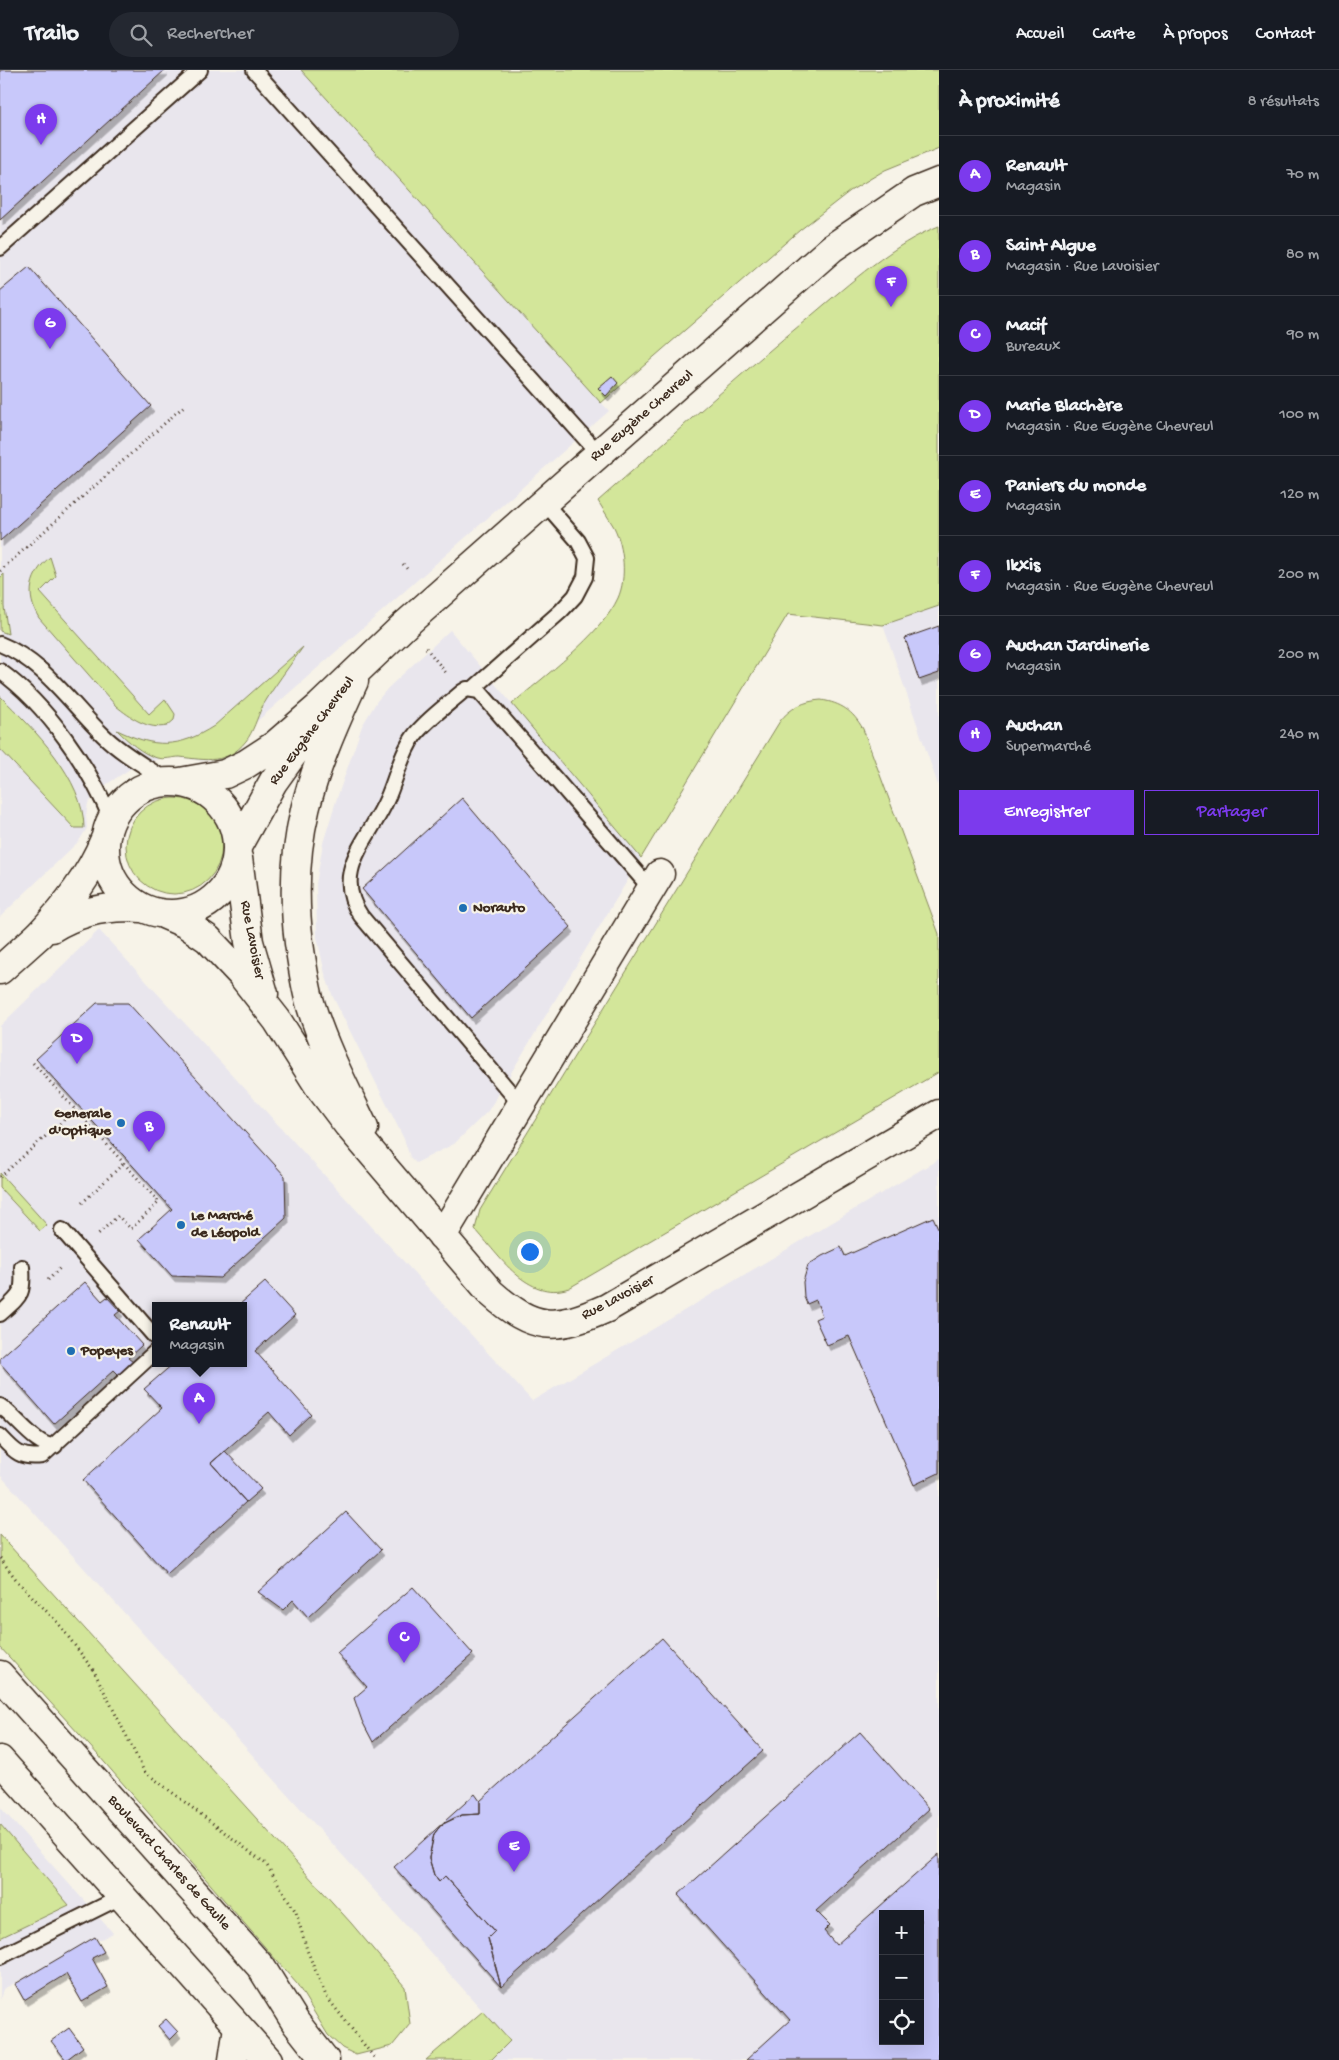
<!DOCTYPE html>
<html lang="fr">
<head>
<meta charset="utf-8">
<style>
  :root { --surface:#171b24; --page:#242831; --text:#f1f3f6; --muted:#9ea1a6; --line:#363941; --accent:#7c3aed }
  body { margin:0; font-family:"Gochi Hand",sans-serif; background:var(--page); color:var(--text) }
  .controls { position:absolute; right:15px; bottom:15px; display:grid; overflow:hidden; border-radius:0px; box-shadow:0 5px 20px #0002 }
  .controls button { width:45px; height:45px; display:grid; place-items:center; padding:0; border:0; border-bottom:1px solid var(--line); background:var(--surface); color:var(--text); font:25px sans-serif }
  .you { position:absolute; left:529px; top:1181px; width:18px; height:18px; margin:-12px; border:4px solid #fff; border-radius:50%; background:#1a73e8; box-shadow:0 0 0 8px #1a73e833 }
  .badge { display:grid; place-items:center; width:32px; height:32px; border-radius:50%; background:var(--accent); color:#fff; font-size:16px; font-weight:700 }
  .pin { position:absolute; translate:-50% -41px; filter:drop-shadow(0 1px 2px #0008) }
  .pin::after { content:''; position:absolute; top:26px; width:18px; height:15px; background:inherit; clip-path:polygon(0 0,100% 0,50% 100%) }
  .popup { position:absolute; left:152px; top:1232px; width:95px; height:65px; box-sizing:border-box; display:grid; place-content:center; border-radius:0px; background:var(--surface); filter:drop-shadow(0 1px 4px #0005); font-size:16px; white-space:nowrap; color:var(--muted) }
  .popup b { font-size:19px; color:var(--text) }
  .popup::after { content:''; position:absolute; left:50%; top:100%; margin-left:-10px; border:10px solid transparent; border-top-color:var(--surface) }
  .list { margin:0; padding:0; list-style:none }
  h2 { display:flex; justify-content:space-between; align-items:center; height:65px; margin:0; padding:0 20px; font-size:21px }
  h2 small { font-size:16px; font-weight:400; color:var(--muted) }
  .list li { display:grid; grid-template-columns:32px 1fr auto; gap:15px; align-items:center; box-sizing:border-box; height:80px; padding:0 20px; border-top:1px solid var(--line) }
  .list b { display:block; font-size:19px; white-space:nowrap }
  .list p { margin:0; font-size:16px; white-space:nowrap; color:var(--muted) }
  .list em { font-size:16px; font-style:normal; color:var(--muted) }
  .actions { display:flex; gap:10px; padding:15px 20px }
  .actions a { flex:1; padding:11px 0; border:1px solid var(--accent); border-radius:0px; text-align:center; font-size:18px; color:var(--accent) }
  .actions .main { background:var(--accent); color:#fff }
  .icon { flex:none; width:28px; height:28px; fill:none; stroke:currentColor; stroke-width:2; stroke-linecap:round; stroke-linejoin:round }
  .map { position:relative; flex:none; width:939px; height:1990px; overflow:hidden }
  header { display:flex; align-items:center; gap:30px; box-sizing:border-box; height:70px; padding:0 25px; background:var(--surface); border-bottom:1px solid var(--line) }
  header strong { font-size:24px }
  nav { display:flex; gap:28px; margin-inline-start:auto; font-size:18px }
  .search { width:350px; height:45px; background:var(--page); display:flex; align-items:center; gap:12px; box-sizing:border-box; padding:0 18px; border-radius:28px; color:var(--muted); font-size:19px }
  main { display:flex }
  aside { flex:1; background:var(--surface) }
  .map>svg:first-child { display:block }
  .built { fill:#e9e6ed; fill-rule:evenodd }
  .green { fill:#d3e69a; stroke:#87885c }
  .building { fill:#c8c8fa; stroke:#3b2a1e; fill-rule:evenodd; filter:url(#shadow) }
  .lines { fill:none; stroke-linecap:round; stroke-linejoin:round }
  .lane-casing { stroke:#3b2a1e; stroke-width:18 }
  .street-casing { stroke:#3b2a1e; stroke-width:31 }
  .secondary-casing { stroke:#3b2a1e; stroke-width:31 }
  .primary-casing { stroke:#3b2a1e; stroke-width:31 }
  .path { stroke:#3b2a1e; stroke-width:3; stroke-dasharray:1 4; stroke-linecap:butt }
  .lane { stroke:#f7f3e8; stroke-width:14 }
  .street { stroke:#f7f3e8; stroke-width:28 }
  .secondary { stroke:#f7f3e8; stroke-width:28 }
  .primary { stroke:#f7f3e8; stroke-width:28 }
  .poi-dot { fill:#1f6fb2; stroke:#f7f3e8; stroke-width:2 }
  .labels { text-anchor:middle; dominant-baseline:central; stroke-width:4.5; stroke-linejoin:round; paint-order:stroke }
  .street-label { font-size:15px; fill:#3b2a1e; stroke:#f7f3e8 }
  .poi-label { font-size:15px; font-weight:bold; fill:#3b2a1e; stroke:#f7f3e8; text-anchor:start }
</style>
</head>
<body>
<header>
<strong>Trailo</strong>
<div class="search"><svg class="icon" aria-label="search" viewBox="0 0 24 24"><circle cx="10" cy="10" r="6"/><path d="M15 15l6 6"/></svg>Rechercher</div>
<nav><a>Accueil</a><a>Carte</a><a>À propos</a><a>Contact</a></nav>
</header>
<main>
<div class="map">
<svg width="939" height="1990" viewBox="0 0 939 1990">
  <defs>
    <filter id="shadow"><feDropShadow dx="3" dy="5.5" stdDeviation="0" flood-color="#0004"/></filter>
  </defs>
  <rect width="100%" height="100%" fill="#f7f3e8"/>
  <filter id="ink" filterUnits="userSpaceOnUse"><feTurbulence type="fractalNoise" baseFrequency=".02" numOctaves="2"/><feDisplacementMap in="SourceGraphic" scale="10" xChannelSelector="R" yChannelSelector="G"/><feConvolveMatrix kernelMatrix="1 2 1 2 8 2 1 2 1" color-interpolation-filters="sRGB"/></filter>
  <g filter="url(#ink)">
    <path class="built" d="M 0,0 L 301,0 L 609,341 L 213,690 L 202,691 L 176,687 L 159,689 L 130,699 L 107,714 L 88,733 L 86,746 L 87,758 L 79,771 L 0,847 Z
      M 939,536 L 939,718 L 883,555 Z
      M 450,560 L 641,788 L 488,1041 L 454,1074 L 416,1093 L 410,1087 L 404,1069 L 333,927 L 325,904 L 317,867 L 316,814 L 323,773 L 336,731 L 362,656 L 377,631 L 388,618 Z
      M 99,860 L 532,1331 L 939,1089 L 939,1990 L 491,1990 L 510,1971 L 0,1405 L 0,956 ZM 155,1235 L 243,1235 L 243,1293 L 155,1293 ZM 883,1844 L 920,1844 L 920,1971 L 883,1971 Z
      M 0,1737 L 113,1863 L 3,1919 L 0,1930 Z"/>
    <path class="green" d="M 301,0 L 939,0 L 939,78 L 885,100 L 850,121 L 800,160 L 601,333 Z
      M 939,156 L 939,536 L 883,555 L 788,544 L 641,788 L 512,634 C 542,608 602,564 618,528 C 627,508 624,477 614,457 C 609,448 603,440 598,431 C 669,369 739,305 812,245 C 849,214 894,173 939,156 Z
      M 50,487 L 56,506 L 40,522 L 149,644 L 165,629 L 175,644 L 174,650 L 167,656 C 148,660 131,648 116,636 L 39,548 C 25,525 30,504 50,487 Z
      M 4,504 L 4,537 L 8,564 L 0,561 L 0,508 Z
      M 303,577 C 289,597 274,616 262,637 C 257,648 253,662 246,671 C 227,695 206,690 180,687 C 173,687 164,690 157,688 C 142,684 128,671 117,660 C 155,678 178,679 214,656 Z
      M 0,626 C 34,659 84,709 84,758 L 74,758 L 0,679 Z
      M 821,630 C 841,633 853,641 863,659 L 939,864 L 939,1002 L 569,1218 C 527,1232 499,1185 475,1159 L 480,1140 L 780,651 C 790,638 804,631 821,630 Z
      M126 776a48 48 0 1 1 96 0a48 48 0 1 1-96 0Z
      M 0,1103 L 47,1155 L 40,1161 L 0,1118 Z
      M 0,1465 L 351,1853 L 405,1917 L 410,1954 L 392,1976 L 356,1985 L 342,1978 L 328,1965 L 297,1914 L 99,1686 L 0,1577 Z
      M 0,1754 L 69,1835 L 0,1868 Z
      M 483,1941 L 510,1971 L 491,1990 L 426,1990 Z"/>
    <path class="building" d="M 0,0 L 165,0 L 0,150 Z
      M 29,197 L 151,336 L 0,471 L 0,221 Z
      M 612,306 L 618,313 L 606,326 L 598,318 Z
      M 939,556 L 939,603 L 919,610 L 905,568 Z
      M 462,728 L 571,857 L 471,948 L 362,819 Z
      M 97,933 L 128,933 L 285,1106 L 286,1148 L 220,1208 L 172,1206 L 139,1169 L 172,1139 L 36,989 Z
      M 933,1147 L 939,1160 L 939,1403 L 914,1415 L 849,1266 L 827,1275 L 815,1249 L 822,1246 L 816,1230 L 807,1234 L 804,1227 L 803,1212 L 808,1195 L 822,1186 L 841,1177 L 845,1186 Z
      M 85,1212 L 102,1231 L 107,1227 L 120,1241 L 115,1245 L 142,1275 L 128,1288 L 133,1292 L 119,1305 L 114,1300 L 54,1354 L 0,1293 L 0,1288 Z
      M 265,1212 L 295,1245 L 255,1281 L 311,1344 L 289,1365 L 269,1342 L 211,1393 L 246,1432 L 167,1504 L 83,1410 L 162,1338 L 144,1319 L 174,1293 L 243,1293 L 243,1235 L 239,1235 Z
      M 225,1381 L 261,1419 L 246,1432 L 211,1393 Z
      M 346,1442 L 381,1480 L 308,1547 L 293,1530 L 283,1540 L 258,1522 Z
      M 413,1517 L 473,1584 L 373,1672 L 362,1651 L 354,1628 L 367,1617 L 337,1583 Z
      M 662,1568 L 763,1681 L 501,1917 L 488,1868 L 495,1861 L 445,1806 L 439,1812 L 434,1805 L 429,1788 L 434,1764 L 441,1755 L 454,1748 L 462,1745 L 480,1744 L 480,1731 Z
      M 860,1662 L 929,1739 L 816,1841 L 830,1855 L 824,1861 L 836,1875 L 939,1784 L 939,1990 L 746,1990 L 790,1950 L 678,1825 ZM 883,1844 L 920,1844 L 920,1971 L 883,1971 Z
      M 475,1724 L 480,1731 L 480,1744 L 462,1745 L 441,1755 L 434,1764 L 429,1788 L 434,1805 L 439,1812 L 445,1806 L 495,1861 L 488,1868 L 501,1917 L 394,1797 Z
      M 95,1867 L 104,1882 L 92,1888 L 108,1917 L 82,1932 L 66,1904 L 24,1930 L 15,1914 Z
      M 166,1949 L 178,1962 L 170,1970 L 158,1956 Z
      M 69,1958 L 83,1977 L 66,1990 L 51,1971 Z"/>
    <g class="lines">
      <defs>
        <path id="lane" d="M 254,0 L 599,384
          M 0,178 L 200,0
          M 0,574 C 43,591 71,634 103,665 C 122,684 147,697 169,712
          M 0,601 C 47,635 89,696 111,749
          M 473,619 L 561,541 L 575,526 L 585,507 L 587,488 L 578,471 L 544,432
          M 521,1035 L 361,846 C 330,801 370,769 387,729 C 396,709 401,684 414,666 C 426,650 446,636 462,622 L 467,619 L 479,621 L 651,819
          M 62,1160 L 155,1267
          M 0,1244 C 21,1225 24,1225 22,1197
          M 0,1336 C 15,1345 37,1378 55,1376
          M 0,1366 C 14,1381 20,1389 42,1386 L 155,1282
          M 0,1887 L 121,1827"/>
        <path id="street" d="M 354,611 C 311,704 286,769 299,873 C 302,894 305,916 311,936 C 324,978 345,1018 364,1058
          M105 778a66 66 0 1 1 132 0a66 66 0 1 1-132 0Z
          M 180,712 L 225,704 L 246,694 L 275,675 L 320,636 L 406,554 L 832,178 L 914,122 L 939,112
          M 238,775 L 273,712 L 311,659
          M 238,788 L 249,872 L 264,924
          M 163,844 L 186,854 L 208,869 L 241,904 L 277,950 L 320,1018 L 348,1055 L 491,1223 C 534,1261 555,1261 607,1238 L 939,1044
          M 52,858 C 80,841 108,835 141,838
          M 39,865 C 66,836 90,806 105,769
          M 442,1166 L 660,804
          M 233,1990 L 238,1957"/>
        <path id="secondary" d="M 0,900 L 39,865"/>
        <path id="primary" d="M 0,1605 L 261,1897 L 296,1953 L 325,1990
          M 0,1690 L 268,1990"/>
      </defs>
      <use href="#lane" class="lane-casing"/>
      <use href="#street" class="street-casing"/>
      <use href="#secondary" class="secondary-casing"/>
      <use href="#primary" class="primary-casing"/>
      <path class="path" d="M 403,494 L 408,500
        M 0,501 L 184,336
        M 426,578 L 447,604
        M 33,993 L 159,1132 L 131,1159 L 118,1146 L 97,1165
        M 0,1107 L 75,1040
        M 82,1133 L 124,1093
        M 48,1210 L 61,1197
        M 0,1488 L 18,1512 L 58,1553 L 94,1601 L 144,1701 L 266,1794 L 296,1842 L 307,1880 L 326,1926 L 376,1990"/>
      <use href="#lane" class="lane"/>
      <use href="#street" class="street"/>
      <use href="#secondary" class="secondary"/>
      <use href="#primary" class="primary"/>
    </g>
  </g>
  <g class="poi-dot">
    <circle cx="463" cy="838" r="5"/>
    <circle cx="121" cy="1053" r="5"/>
    <circle cx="181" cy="1155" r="5"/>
    <circle cx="71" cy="1281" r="5"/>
  </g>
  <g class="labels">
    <g class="street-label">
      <text transform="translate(642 346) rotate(-41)">Rue Eugène Chevreul</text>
      <text transform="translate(312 661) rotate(-53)">Rue Eugène Chevreul</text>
      <text transform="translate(252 870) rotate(79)">Rue Lavoisier</text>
      <text transform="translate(618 1228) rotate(-28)">Rue Lavoisier</text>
      <text transform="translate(169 1793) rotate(48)">Boulevard Charles de Gaulle</text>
    </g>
    <g class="poi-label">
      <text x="473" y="838">Norauto</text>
      <text x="111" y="1044" text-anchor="end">Generale<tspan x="111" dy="17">d'Optique</tspan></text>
      <text x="191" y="1146">Le Marché<tspan x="191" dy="17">de Léopold</tspan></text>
      <text x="81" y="1281">Popeyes</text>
    </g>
  </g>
</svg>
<div class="controls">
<button>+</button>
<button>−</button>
<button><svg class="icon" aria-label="locate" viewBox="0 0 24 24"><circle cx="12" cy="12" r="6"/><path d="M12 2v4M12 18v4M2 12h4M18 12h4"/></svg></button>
</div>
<div class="you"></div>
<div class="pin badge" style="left:199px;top:1354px">A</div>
<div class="popup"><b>Renault</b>Magasin</div>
<div class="pin badge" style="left:149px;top:1082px">B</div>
<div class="pin badge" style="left:404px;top:1593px">C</div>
<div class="pin badge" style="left:77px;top:994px">D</div>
<div class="pin badge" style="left:514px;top:1802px">E</div>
<div class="pin badge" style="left:891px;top:237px">F</div>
<div class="pin badge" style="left:50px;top:279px">G</div>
<div class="pin badge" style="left:41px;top:75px">H</div>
</div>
<aside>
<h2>À proximité<small>8 résultats</small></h2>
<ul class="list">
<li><span class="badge">A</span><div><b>Renault</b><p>Magasin</p></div><em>70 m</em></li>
<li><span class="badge">B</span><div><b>Saint Algue</b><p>Magasin · Rue Lavoisier</p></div><em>80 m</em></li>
<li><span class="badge">C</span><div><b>Macif</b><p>Bureaux</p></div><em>90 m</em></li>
<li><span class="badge">D</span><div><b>Marie Blachère</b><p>Magasin · Rue Eugène Chevreul</p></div><em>100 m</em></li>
<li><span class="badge">E</span><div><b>Paniers du monde</b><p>Magasin</p></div><em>120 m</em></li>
<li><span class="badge">F</span><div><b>Ikxis</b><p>Magasin · Rue Eugène Chevreul</p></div><em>200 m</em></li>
<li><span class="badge">G</span><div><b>Auchan Jardinerie</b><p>Magasin</p></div><em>200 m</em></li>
<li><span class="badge">H</span><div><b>Auchan</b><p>Supermarché</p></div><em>240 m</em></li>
</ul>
<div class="actions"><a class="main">Enregistrer</a><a>Partager</a></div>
</aside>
</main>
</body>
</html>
